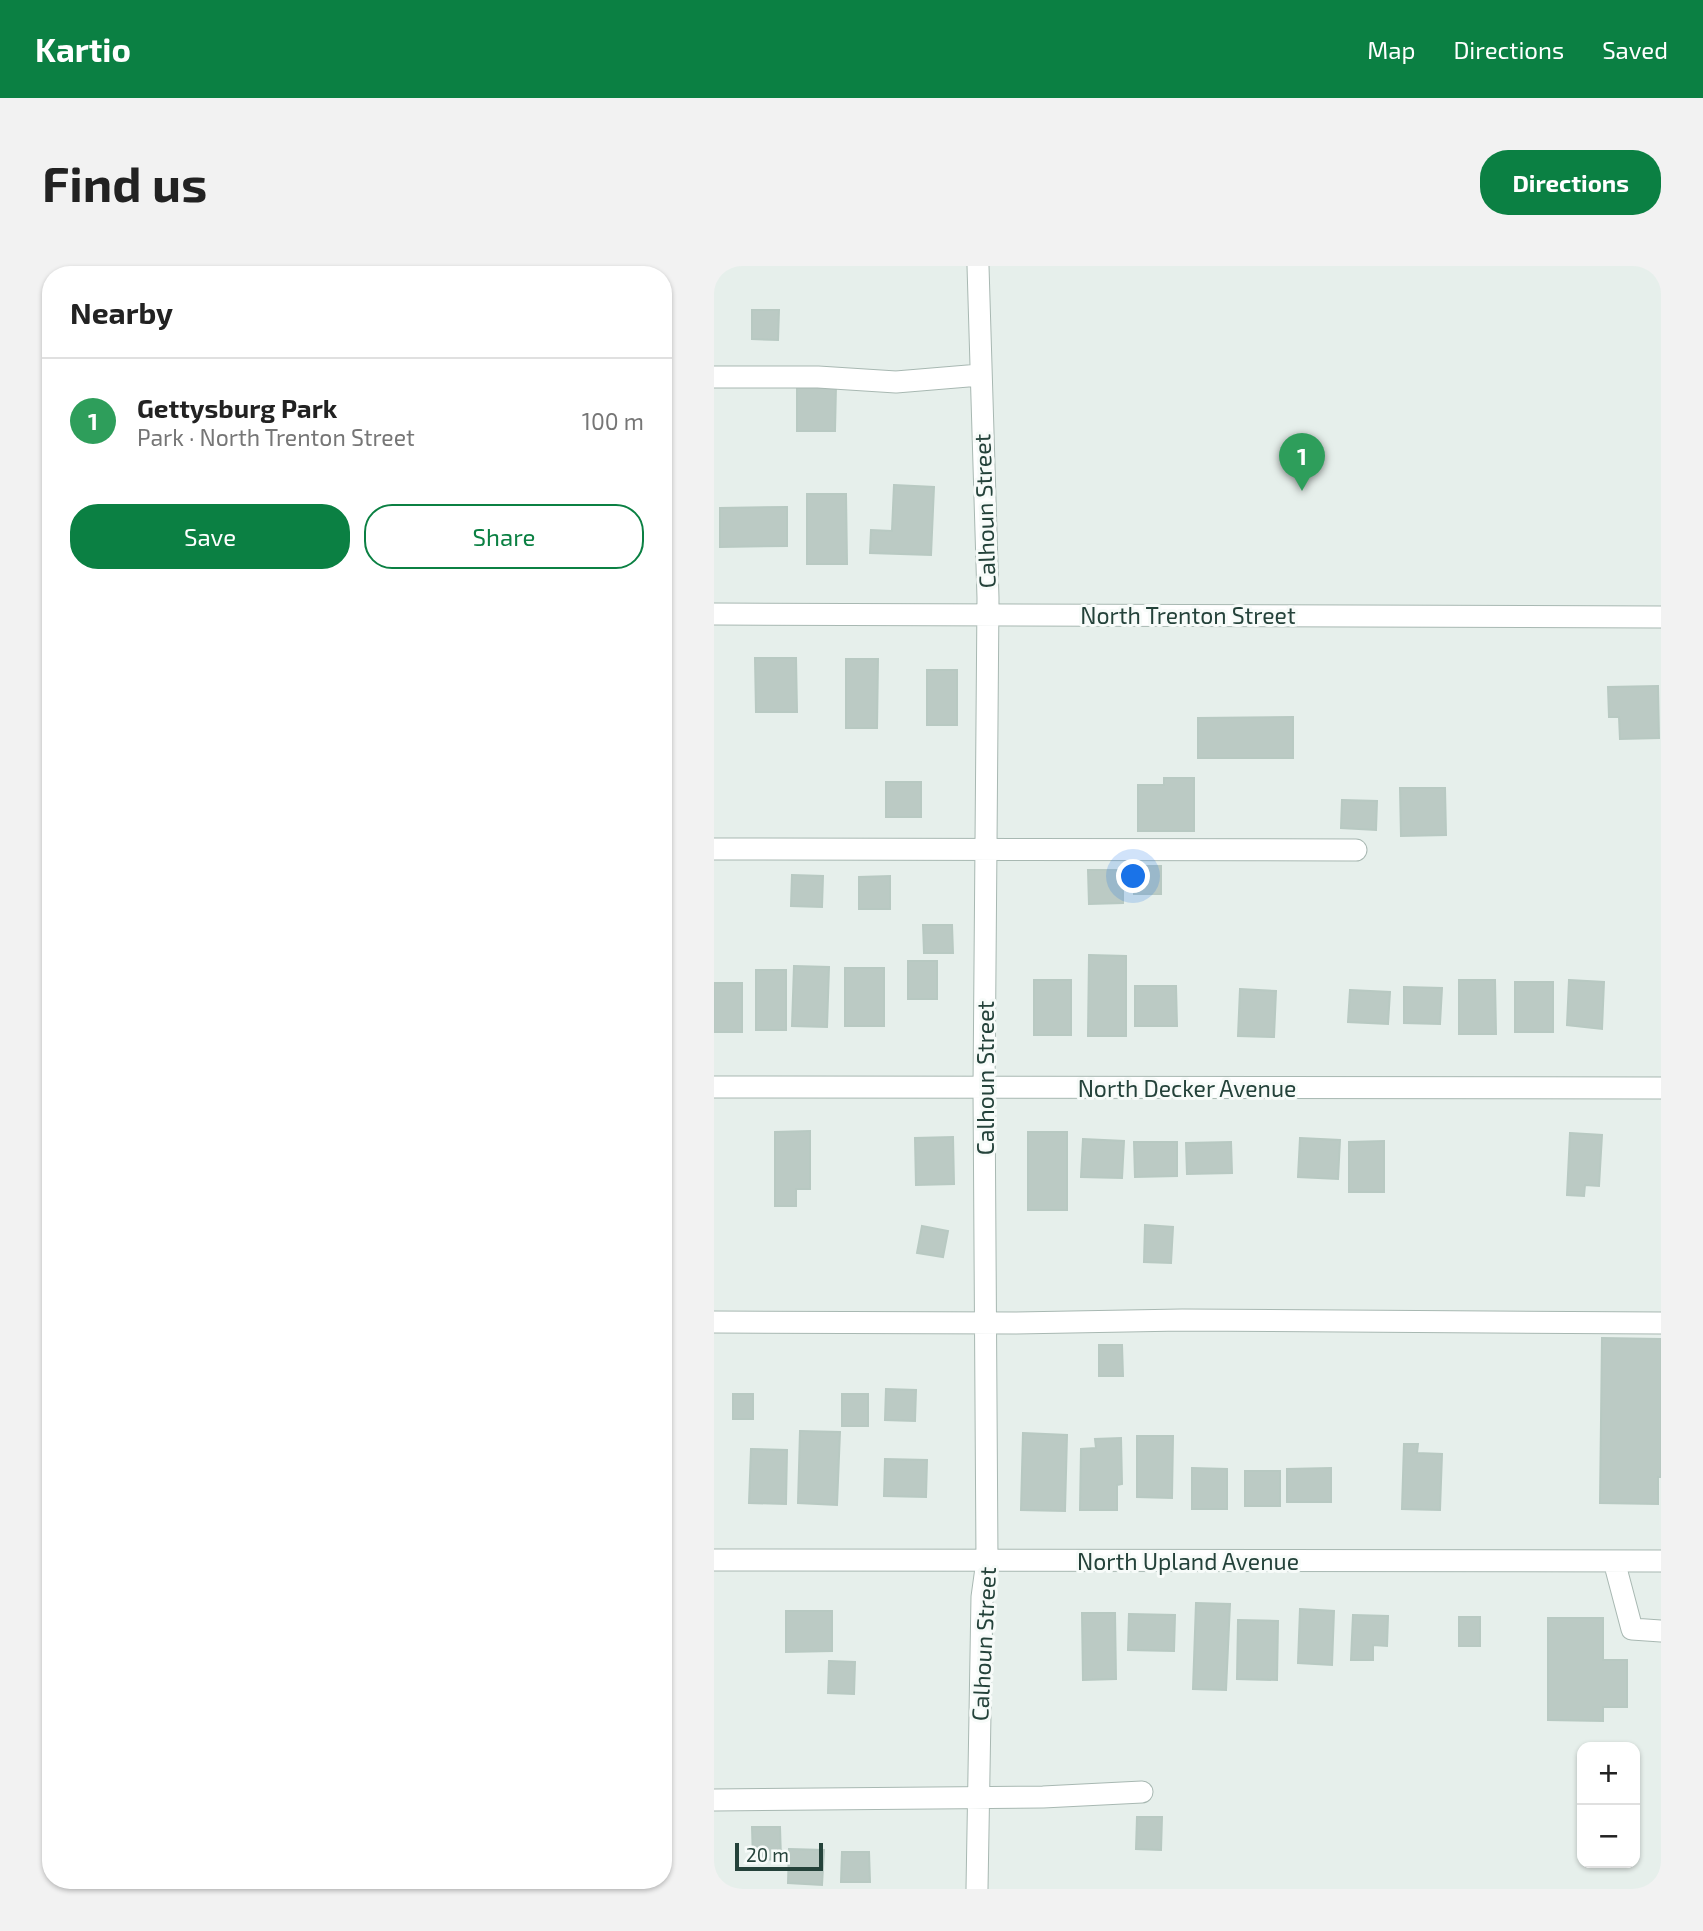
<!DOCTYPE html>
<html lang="en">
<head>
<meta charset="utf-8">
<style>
  :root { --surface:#fff; --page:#f2f2f2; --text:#222; --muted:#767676; --line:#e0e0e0; --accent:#0b8043 }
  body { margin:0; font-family:"Exo 2",sans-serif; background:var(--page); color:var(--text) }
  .controls { position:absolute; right:21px; bottom:21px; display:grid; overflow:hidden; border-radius:14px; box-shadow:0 2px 5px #0004 }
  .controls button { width:63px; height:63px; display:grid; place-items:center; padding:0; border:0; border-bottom:2px solid var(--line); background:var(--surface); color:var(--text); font:35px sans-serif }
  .scale { position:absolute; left:21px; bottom:18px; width:88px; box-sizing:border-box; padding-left:7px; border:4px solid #24423a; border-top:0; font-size:19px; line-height:24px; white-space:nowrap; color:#24423a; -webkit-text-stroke:5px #f7fbf9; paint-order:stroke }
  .you { position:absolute; left:420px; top:611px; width:24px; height:24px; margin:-18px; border:5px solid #fff; border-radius:50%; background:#1a73e8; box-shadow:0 0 0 10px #1a73e833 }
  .badge { display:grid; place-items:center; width:46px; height:46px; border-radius:50%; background:var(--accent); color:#fff; font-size:23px; font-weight:700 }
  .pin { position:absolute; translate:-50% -58px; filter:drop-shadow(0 2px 4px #0008) }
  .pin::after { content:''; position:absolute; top:37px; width:24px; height:21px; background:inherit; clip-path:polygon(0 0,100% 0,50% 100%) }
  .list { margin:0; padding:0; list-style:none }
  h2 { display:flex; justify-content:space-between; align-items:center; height:91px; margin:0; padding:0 28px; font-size:30px }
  h2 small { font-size:23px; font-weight:400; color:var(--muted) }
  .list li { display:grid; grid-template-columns:46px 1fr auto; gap:21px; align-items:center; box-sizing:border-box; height:126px; padding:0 28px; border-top:2px solid var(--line) }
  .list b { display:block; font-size:26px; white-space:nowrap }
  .list p { margin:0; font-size:23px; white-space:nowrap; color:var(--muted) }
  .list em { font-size:23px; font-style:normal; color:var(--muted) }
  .actions { display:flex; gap:14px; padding:21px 28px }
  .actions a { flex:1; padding:16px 0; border:2px solid var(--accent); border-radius:28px; text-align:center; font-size:24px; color:var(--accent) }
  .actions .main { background:var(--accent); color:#fff }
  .map { position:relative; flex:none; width:947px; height:1623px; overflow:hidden; border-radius:28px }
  header { display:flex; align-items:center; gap:42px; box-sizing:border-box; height:98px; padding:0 35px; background:var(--accent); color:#fff }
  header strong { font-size:33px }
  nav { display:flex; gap:38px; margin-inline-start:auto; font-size:24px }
  .intro { display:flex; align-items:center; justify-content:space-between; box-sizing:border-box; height:168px; padding:0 42px }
  h1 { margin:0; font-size:49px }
  .button { padding:18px 32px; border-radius:28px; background:var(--accent); color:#fff; font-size:24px; font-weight:700 }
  main { display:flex; gap:42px; padding:0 42px }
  aside { flex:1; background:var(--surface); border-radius:28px; box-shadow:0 2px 5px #0004 }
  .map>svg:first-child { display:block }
  .building { fill:#bbcac4; stroke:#b8c9c2; stroke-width:2 }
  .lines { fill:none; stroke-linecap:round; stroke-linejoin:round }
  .minor-casing { stroke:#a8b8b2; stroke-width:23 }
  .minor { stroke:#fff; stroke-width:21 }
  .labels { text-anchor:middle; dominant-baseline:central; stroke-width:6; stroke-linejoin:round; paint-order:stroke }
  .street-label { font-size:23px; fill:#24423a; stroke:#f7fbf9 }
</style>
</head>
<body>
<header>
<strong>Kartio</strong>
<nav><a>Map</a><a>Directions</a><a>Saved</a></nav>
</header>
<div class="intro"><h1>Find us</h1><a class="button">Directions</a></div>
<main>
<aside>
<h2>Nearby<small></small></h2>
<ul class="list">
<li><span class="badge" style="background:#2e9e5b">1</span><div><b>Gettysburg Park</b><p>Park · North Trenton Street</p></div><em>100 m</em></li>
</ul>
<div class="actions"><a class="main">Save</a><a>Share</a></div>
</aside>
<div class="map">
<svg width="947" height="1623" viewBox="0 0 947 1623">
  <rect width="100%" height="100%" fill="#e6efeb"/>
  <path class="building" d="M 38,44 L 65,44 L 64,74 L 38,73 Z
    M 83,120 L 122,120 L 121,165 L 83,165 Z
    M 180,219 L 220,221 L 217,289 L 156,287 L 157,264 L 178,265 Z
    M 93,228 L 132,228 L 133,298 L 93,298 Z
    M 73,241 L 73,280 L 6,281 L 6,242 Z
    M 41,392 L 82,392 L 83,446 L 42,446 Z
    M 132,393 L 164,393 L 163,462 L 132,462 Z
    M 213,404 L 243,404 L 243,459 L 213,459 Z
    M 944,420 L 945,472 L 906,473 L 905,451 L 895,451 L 894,421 Z
    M 579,451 L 579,492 L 484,492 L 484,452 Z
    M 450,512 L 480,512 L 480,565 L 424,565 L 424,519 L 450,519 Z
    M 172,516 L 207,516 L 207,551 L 172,551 Z
    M 686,522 L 731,522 L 732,569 L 687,570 Z
    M 628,534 L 663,535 L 662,564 L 627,562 Z
    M 420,600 L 447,600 L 447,628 L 420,628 Z
    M 374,604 L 409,604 L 409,637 L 375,638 Z
    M 78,609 L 109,610 L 108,641 L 77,640 Z
    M 176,610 L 176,643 L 145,643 L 145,611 Z
    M 209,659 L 238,659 L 239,687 L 210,687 Z
    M 375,689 L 412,690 L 412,770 L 374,770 Z
    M 194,695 L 223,695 L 223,733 L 194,733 Z
    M 80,700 L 115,701 L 113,761 L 78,760 Z
    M 131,702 L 170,702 L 170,760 L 131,760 Z
    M 42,704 L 72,704 L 72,764 L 42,764 Z
    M 320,714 L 357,714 L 357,769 L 320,769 Z
    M 745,714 L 781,714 L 782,768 L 745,768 Z
    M 855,714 L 890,716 L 888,763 L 853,759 Z
    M 801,716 L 839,716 L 839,766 L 801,766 Z
    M 0,717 L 28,717 L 28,766 L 0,766 Z
    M 421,720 L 462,720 L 463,760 L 421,760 Z
    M 690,721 L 728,722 L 726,758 L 690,757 Z
    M 526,723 L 562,725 L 560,771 L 524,770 Z
    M 636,724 L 676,726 L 674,758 L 634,756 Z
    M 96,865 L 96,923 L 82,923 L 82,940 L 61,940 L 61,866 Z
    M 314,866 L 353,866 L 353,944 L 314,944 Z
    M 856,867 L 888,869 L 885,920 L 871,919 L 870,930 L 853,929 Z
    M 239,871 L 240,918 L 202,919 L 201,872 Z
    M 586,872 L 626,874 L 624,913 L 584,911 Z
    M 369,873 L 410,875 L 408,912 L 367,911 Z
    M 670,875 L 670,926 L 635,926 L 635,876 Z
    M 420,876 L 463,876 L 463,910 L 421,911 Z
    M 517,876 L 518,907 L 473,908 L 472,877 Z
    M 431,959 L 459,961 L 457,997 L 430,996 Z
    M 208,960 L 234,965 L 229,991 L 203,987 Z
    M 888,1072 L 947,1073 L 947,1211 L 944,1211 L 944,1238 L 886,1237 Z
    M 385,1079 L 408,1079 L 409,1110 L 385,1110 Z
    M 172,1123 L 202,1124 L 201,1155 L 171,1154 Z
    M 19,1128 L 39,1128 L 39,1153 L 19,1153 Z
    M 128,1128 L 154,1128 L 154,1160 L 128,1160 Z
    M 86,1165 L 126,1166 L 123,1239 L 84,1237 Z
    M 309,1167 L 353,1169 L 351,1245 L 307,1244 Z
    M 423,1170 L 459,1170 L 458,1232 L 423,1231 Z
    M 407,1172 L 408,1218 L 403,1219 L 403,1244 L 366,1244 L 367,1183 L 382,1182 L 381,1173 Z
    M 690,1178 L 704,1178 L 703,1187 L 728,1188 L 726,1244 L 688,1243 Z
    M 37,1183 L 73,1184 L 72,1238 L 35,1237 Z
    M 171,1193 L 213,1194 L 212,1231 L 170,1230 Z
    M 478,1202 L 513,1203 L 513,1243 L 478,1243 Z
    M 617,1202 L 617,1236 L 573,1236 L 573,1203 Z
    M 531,1205 L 566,1205 L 566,1240 L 531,1240 Z
    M 482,1337 L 516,1338 L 512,1424 L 479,1423 Z
    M 586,1343 L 620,1345 L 618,1399 L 584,1397 Z
    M 72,1345 L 118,1345 L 118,1385 L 72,1386 Z
    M 368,1347 L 401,1347 L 402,1413 L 369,1414 Z
    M 415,1348 L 461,1349 L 460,1385 L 414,1384 Z
    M 639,1349 L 674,1350 L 673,1380 L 659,1379 L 659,1394 L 637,1394 Z
    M 745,1351 L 766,1351 L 766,1380 L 745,1380 Z
    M 834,1352 L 889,1352 L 889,1394 L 913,1394 L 913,1441 L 889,1441 L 889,1455 L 834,1454 Z
    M 524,1354 L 564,1355 L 563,1414 L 523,1413 Z
    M 115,1395 L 141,1396 L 140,1428 L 114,1427 Z
    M 423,1551 L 448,1551 L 447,1584 L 422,1583 Z
    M 38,1561 L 66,1561 L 67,1593 L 39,1594 Z
    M 75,1583 L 110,1584 L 108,1619 L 74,1617 Z
    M 128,1586 L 155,1586 L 156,1616 L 127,1616 Z"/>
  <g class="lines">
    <defs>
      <path id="minor" d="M 0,111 L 104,111 L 182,116 L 266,109
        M 0,348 L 947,351
        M 0,583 L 642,584
        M 0,821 L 947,822
        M 0,1056 L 302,1057 L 468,1054 L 947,1057
        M 0,1294 L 947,1295
        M 900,1295 L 918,1363 L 947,1365
        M 0,1534 L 329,1531 L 428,1526
        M 263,1623 L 268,1331 L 273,1295 L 270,822 L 274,332 L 264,0"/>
    </defs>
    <use href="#minor" class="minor-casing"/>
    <use href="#minor" class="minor"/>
  </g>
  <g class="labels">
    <g class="street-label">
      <text transform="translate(270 245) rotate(-92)">Calhoun Street</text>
      <text x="474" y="349">North Trenton Street</text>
      <text transform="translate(271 812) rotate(-90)">Calhoun Street</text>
      <text x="473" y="822">North Decker Avenue</text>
      <text x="474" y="1295">North Upland Avenue</text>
      <text transform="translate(269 1378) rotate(-87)">Calhoun Street</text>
    </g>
  </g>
</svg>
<div class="controls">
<button>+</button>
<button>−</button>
</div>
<div class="scale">20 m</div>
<div class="you"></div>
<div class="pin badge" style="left:588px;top:225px;background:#2e9e5b">1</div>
</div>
</main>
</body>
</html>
